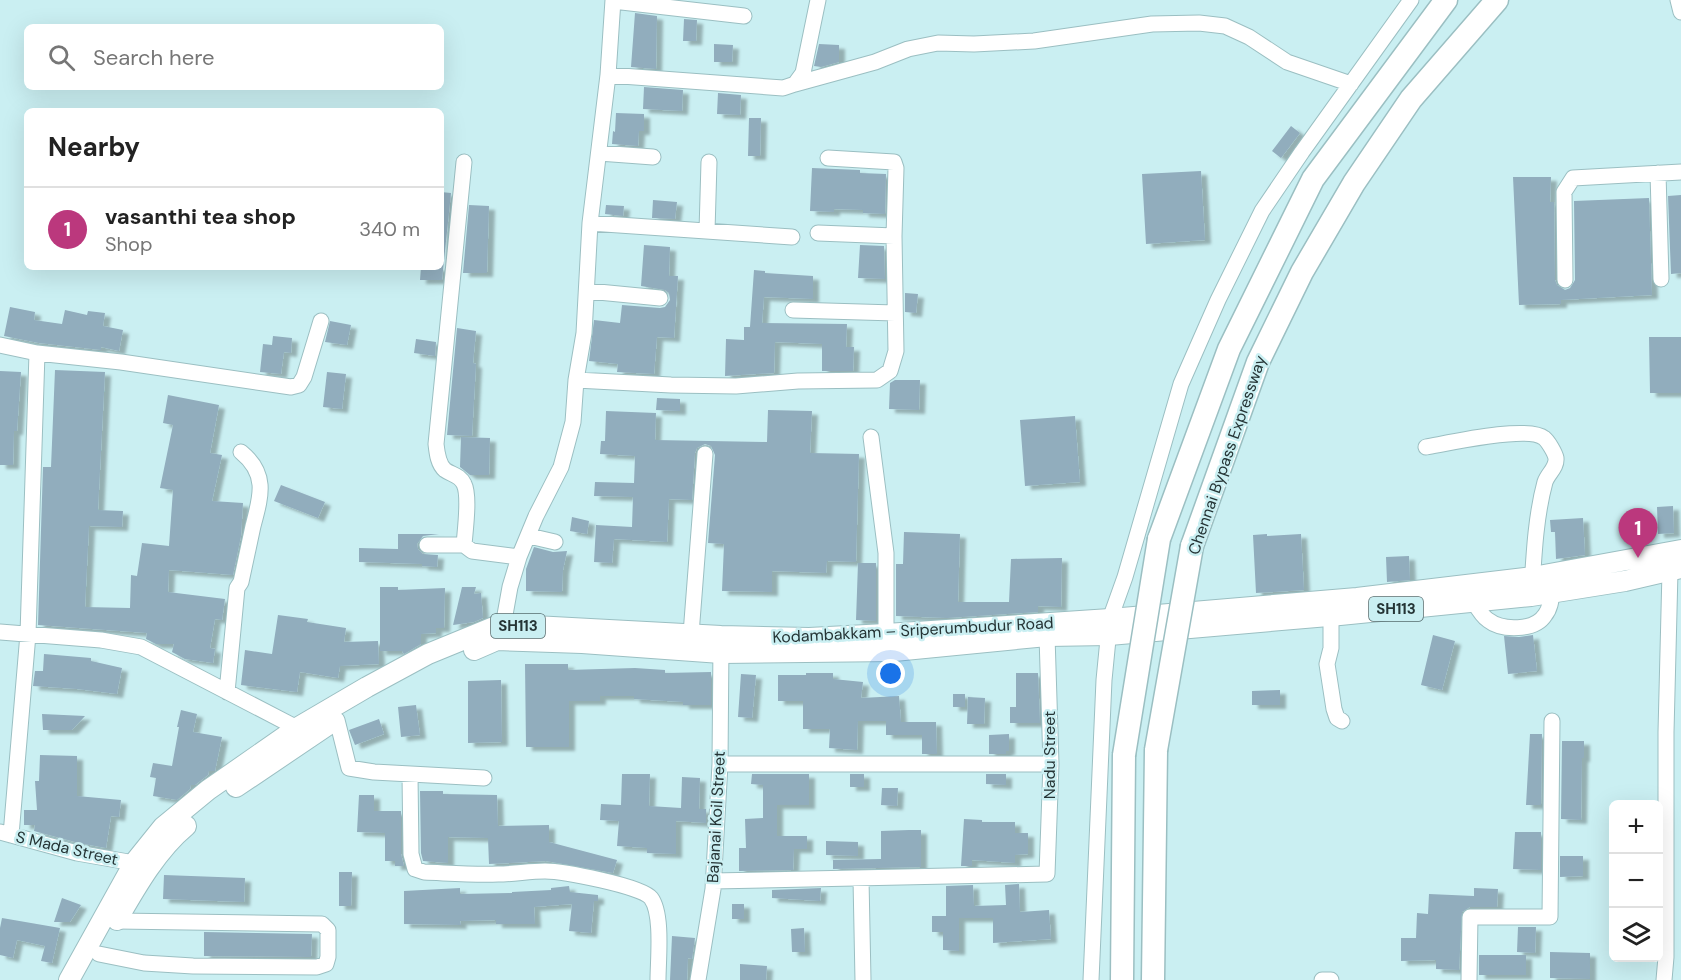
<!DOCTYPE html>
<html lang="en">
<head>
<meta charset="utf-8">
<style>
  :root { --surface:#fff; --page:#f6f6f6; --text:#222; --muted:#767676; --line:#e0e0e0; --accent:#bb387d }
  body { margin:0; font-family:"DM Sans",sans-serif; background:var(--page); color:var(--text) }
  .controls { position:absolute; right:18px; bottom:18px; display:grid; overflow:hidden; border-radius:9px; box-shadow:0 6px 24px #0002 }
  .controls button { width:54px; height:54px; display:grid; place-items:center; padding:0; border:0; border-bottom:2px solid var(--line); background:var(--surface); color:var(--text); font:30px sans-serif }
  .you { position:absolute; left:891px; top:674px; width:21px; height:21px; margin:-15px; border:4px solid #fff; border-radius:50%; background:#1a73e8; box-shadow:0 0 0 9px #1a73e833 }
  .badge { display:grid; place-items:center; width:39px; height:39px; border-radius:50%; background:var(--accent); color:#fff; font-size:20px; font-weight:700 }
  .pin { position:absolute; translate:-50% -50px; filter:drop-shadow(0 2px 3px #0008) }
  .pin::after { content:''; position:absolute; top:32px; width:21px; height:18px; background:inherit; clip-path:polygon(0 0,100% 0,50% 100%) }
  .list { margin:0; padding:0; list-style:none }
  h2 { display:flex; justify-content:space-between; align-items:center; height:78px; margin:0; padding:0 24px; font-size:26px }
  h2 small { font-size:20px; font-weight:400; color:var(--muted) }
  .list li { display:grid; grid-template-columns:39px 1fr auto; gap:18px; align-items:center; box-sizing:border-box; height:84px; padding:0 24px; border-top:2px solid var(--line) }
  .list b { display:block; font-size:22px; white-space:nowrap }
  .list p { margin:0; font-size:20px; white-space:nowrap; color:var(--muted) }
  .list em { font-size:20px; font-style:normal; color:var(--muted) }
  .icon { flex:none; width:33px; height:33px; fill:none; stroke:currentColor; stroke-width:2; stroke-linecap:round; stroke-linejoin:round }
  .map { position:relative; flex:none; width:1681px; height:980px; overflow:hidden }
  .search { position:absolute; background:var(--surface); box-shadow:0 6px 24px #0002; left:24px; top:24px; width:420px; height:66px; display:flex; align-items:center; gap:15px; box-sizing:border-box; padding:0 21px; border-radius:9px; color:var(--muted); font-size:22px }
  .panel { position:absolute; background:var(--surface); box-shadow:0 6px 24px #0002; left:24px; top:108px; width:420px; height:162px; border-radius:9px }
  .map>svg:first-child { display:block }
  .building { fill:#91adbd; filter:url(#shadow) }
  .lines { fill:none; stroke-linecap:round; stroke-linejoin:round }
  .minor-casing { stroke:#9bbfc2; stroke-width:17 }
  .major-casing { stroke:#9bbfc2; stroke-width:22 }
  .highway-casing { stroke:#9bbfc2; stroke-width:25 }
  .minor { stroke:#fff; stroke-width:15 }
  .major { stroke:#fff; stroke-width:20 }
  .highway { stroke:#fff; stroke-width:22 }
  .highway-bridge-casing { stroke:#9bbfc2; stroke-width:25; stroke-linecap:butt }
  .highway-bridge { stroke:#fff; stroke-width:22 }
  .labels { text-anchor:middle; dominant-baseline:central; stroke-width:5; stroke-linejoin:round; paint-order:stroke }
  .shield { fill:#caeff2; stroke:#566c6e; stroke-width:1.5 }
  .shield-label { font-size:15px; font-weight:bold; fill:#253435 }
  .street-label { font-size:16px; fill:#253435; stroke:#caeff2 }
</style>
</head>
<body>
<div class="map">
<svg width="1681" height="980" viewBox="0 0 1681 980">
  <defs>
    <filter id="shadow"><feDropShadow dx="6" dy="4" stdDeviation="1.5" flood-color="#0004"/></filter>
  </defs>
  <rect width="100%" height="100%" fill="#caeff2"/>
  <path class="building" d="M 635,13 L 657,16 L 656,69 L 631,67 Z
    M 684,19 L 697,20 L 696,41 L 683,41 Z
    M 714,44 L 733,45 L 732,62 L 714,62 Z
    M 819,44 L 839,45 L 839,62 L 821,67 L 814,66 Z
    M 644,87 L 683,90 L 682,111 L 643,109 Z
    M 718,93 L 741,95 L 740,115 L 717,114 Z
    M 616,113 L 644,114 L 644,131 L 639,131 L 638,146 L 612,144 L 613,131 L 615,132 Z
    M 749,118 L 761,118 L 760,156 L 748,156 Z
    M 1291,126 L 1300,133 L 1281,158 L 1272,151 Z
    M 812,168 L 860,170 L 860,173 L 886,174 L 885,214 L 863,213 L 863,210 L 834,209 L 834,212 L 810,211 Z
    M 1201,171 L 1205,240 L 1146,244 L 1142,174 Z
    M 1513,177 L 1551,177 L 1550,202 L 1554,202 L 1555,280 L 1557,285 L 1565,290 L 1570,288 L 1575,280 L 1574,201 L 1649,198 L 1652,295 L 1561,300 L 1561,304 L 1519,305 Z
    M 441,192 L 451,193 L 442,280 L 420,280 L 421,267 L 441,267 Z
    M 1681,195 L 1681,273 L 1671,274 L 1668,196 Z
    M 653,200 L 677,202 L 675,219 L 652,218 Z
    M 469,205 L 489,206 L 487,273 L 463,273 Z
    M 606,205 L 624,206 L 623,216 L 605,214 Z
    M 644,245 L 670,247 L 669,276 L 678,276 L 674,338 L 657,337 L 654,374 L 617,372 L 618,364 L 589,361 L 594,320 L 620,323 L 622,305 L 660,308 L 665,307 L 670,300 L 669,293 L 665,290 L 641,286 Z
    M 860,245 L 884,246 L 885,279 L 858,278 Z
    M 754,270 L 765,271 L 765,273 L 813,276 L 813,299 L 764,297 L 762,323 L 847,324 L 846,347 L 854,347 L 853,371 L 822,371 L 822,344 L 775,342 L 774,373 L 725,376 L 726,339 L 744,340 L 744,327 L 750,327 Z
    M 905,293 L 918,294 L 916,313 L 905,312 Z
    M 10,307 L 35,312 L 34,320 L 62,324 L 65,310 L 87,315 L 88,311 L 105,313 L 103,326 L 123,330 L 119,351 L 101,347 L 101,350 L 39,343 L 4,336 Z
    M 330,321 L 351,325 L 347,345 L 325,342 Z
    M 457,328 L 476,331 L 473,363 L 476,364 L 472,436 L 447,435 Z
    M 273,336 L 292,338 L 291,353 L 284,352 L 281,374 L 260,372 L 263,344 L 272,345 Z
    M 1649,337 L 1681,337 L 1681,393 L 1650,393 Z
    M 416,339 L 436,342 L 435,356 L 414,353 Z
    M 55,370 L 105,372 L 98,510 L 123,511 L 122,527 L 89,526 L 85,607 L 130,608 L 131,575 L 137,576 L 142,543 L 169,546 L 173,490 L 160,488 L 173,425 L 163,423 L 168,395 L 219,405 L 210,453 L 222,455 L 212,501 L 243,503 L 241,536 L 233,575 L 169,570 L 168,592 L 225,599 L 222,620 L 215,619 L 210,648 L 215,649 L 213,663 L 185,659 L 172,652 L 174,644 L 156,644 L 146,639 L 147,633 L 38,625 L 43,467 L 51,467 Z
    M 0,371 L 21,372 L 17,431 L 14,431 L 13,465 L 0,465 Z
    M 327,372 L 346,374 L 342,409 L 323,407 Z
    M 895,380 L 920,380 L 919,410 L 889,409 L 890,383 Z
    M 657,398 L 680,399 L 680,411 L 656,410 Z
    M 768,410 L 812,411 L 810,453 L 859,454 L 856,562 L 827,561 L 826,573 L 772,571 L 772,592 L 722,591 L 724,544 L 708,543 L 715,455 L 711,446 L 705,444 L 697,448 L 695,453 L 692,500 L 669,499 L 667,542 L 614,539 L 612,563 L 594,562 L 596,525 L 632,527 L 633,497 L 594,496 L 595,482 L 634,483 L 635,456 L 600,454 L 601,441 L 605,441 L 606,411 L 656,413 L 655,440 L 767,442 Z
    M 1075,416 L 1080,482 L 1025,486 L 1020,420 Z
    M 461,437 L 490,438 L 489,475 L 470,475 L 460,467 Z
    M 281,485 L 325,502 L 318,518 L 274,501 Z
    M 1673,506 L 1674,533 L 1658,534 L 1657,507 Z
    M 572,517 L 589,521 L 587,534 L 570,531 Z
    M 1583,518 L 1585,555 L 1556,559 L 1555,532 L 1551,532 L 1550,520 Z
    M 904,532 L 960,534 L 958,602 L 1009,602 L 1011,559 L 1062,558 L 1061,607 L 1038,606 L 1038,612 L 947,618 L 896,616 L 896,564 L 903,564 Z
    M 398,534 L 439,534 L 423,536 L 417,544 L 418,549 L 423,554 L 438,555 L 437,567 L 422,566 L 422,564 L 359,562 L 359,548 L 398,549 Z
    M 1267,534 L 1267,536 L 1301,534 L 1304,590 L 1256,593 L 1253,535 Z
    M 534,547 L 553,552 L 567,551 L 563,570 L 562,592 L 526,591 L 526,569 Z
    M 1409,556 L 1410,580 L 1387,582 L 1386,557 Z
    M 858,563 L 876,563 L 876,621 L 856,620 Z
    M 380,587 L 398,587 L 398,590 L 445,588 L 444,628 L 436,628 L 436,633 L 421,634 L 421,644 L 404,654 L 402,651 L 380,651 Z
    M 462,587 L 476,587 L 474,594 L 481,593 L 483,618 L 474,622 L 453,625 Z
    M 278,615 L 308,619 L 307,622 L 346,628 L 344,642 L 378,641 L 379,664 L 340,666 L 338,678 L 300,672 L 297,692 L 241,685 L 245,650 L 272,654 Z
    M 1433,635 L 1455,641 L 1442,690 L 1421,685 Z
    M 1533,635 L 1537,671 L 1508,674 L 1504,636 L 1519,637 Z
    M 44,654 L 91,658 L 91,661 L 122,668 L 117,694 L 77,689 L 33,686 L 35,671 L 43,671 Z
    M 525,664 L 568,664 L 568,670 L 635,668 L 665,670 L 665,673 L 711,672 L 711,705 L 683,705 L 683,702 L 634,699 L 634,696 L 600,696 L 600,701 L 569,701 L 569,747 L 526,747 Z
    M 806,673 L 833,673 L 833,679 L 863,682 L 861,698 L 899,696 L 901,722 L 936,722 L 937,754 L 922,754 L 922,735 L 886,735 L 886,721 L 858,721 L 857,750 L 829,748 L 830,729 L 803,729 L 803,701 L 778,701 L 778,675 L 806,675 Z
    M 1016,673 L 1038,673 L 1040,723 L 1010,723 L 1010,707 L 1016,707 Z
    M 741,674 L 756,675 L 752,718 L 738,717 Z
    M 501,680 L 502,742 L 468,743 L 468,681 Z
    M 1280,690 L 1280,705 L 1252,705 L 1252,691 Z
    M 953,694 L 965,694 L 965,707 L 953,707 Z
    M 968,697 L 985,698 L 984,724 L 967,724 Z
    M 416,705 L 420,735 L 401,737 L 398,707 Z
    M 181,710 L 197,714 L 193,732 L 222,737 L 215,771 L 209,771 L 208,775 L 195,785 L 191,785 L 190,789 L 177,800 L 153,796 L 156,778 L 150,777 L 153,763 L 172,766 L 179,727 L 177,727 Z
    M 42,714 L 85,716 L 72,730 L 43,730 Z
    M 379,719 L 384,734 L 355,745 L 349,730 Z
    M 1009,734 L 1009,751 L 1006,751 L 1006,754 L 989,754 L 989,735 Z
    M 1530,734 L 1542,734 L 1541,805 L 1526,805 Z
    M 1562,741 L 1584,741 L 1584,758 L 1582,758 L 1581,820 L 1561,819 Z
    M 40,755 L 77,756 L 77,796 L 121,800 L 119,817 L 111,816 L 106,848 L 79,843 L 34,831 L 35,825 L 24,825 L 24,810 L 37,810 L 35,781 L 39,781 Z
    M 622,774 L 650,774 L 649,806 L 681,808 L 682,777 L 700,778 L 699,809 L 706,809 L 706,823 L 676,821 L 676,854 L 647,853 L 647,848 L 617,846 L 619,821 L 600,820 L 601,804 L 621,805 Z
    M 752,774 L 809,774 L 809,805 L 777,805 L 777,836 L 807,836 L 807,849 L 794,849 L 793,870 L 739,871 L 739,848 L 746,848 L 745,819 L 763,818 L 763,785 L 751,784 Z
    M 850,774 L 864,774 L 864,787 L 850,787 Z
    M 986,774 L 1006,774 L 1006,785 L 986,784 Z
    M 882,788 L 898,788 L 897,806 L 881,805 Z
    M 420,791 L 443,791 L 443,794 L 497,795 L 498,826 L 549,825 L 549,842 L 617,860 L 613,873 L 546,861 L 489,864 L 488,838 L 448,837 L 448,863 L 423,861 L 421,853 Z
    M 359,795 L 374,795 L 374,811 L 401,811 L 401,854 L 404,866 L 395,866 L 395,861 L 385,861 L 385,833 L 357,832 Z
    M 964,819 L 982,820 L 982,822 L 1015,822 L 1015,833 L 1028,833 L 1028,854 L 1015,855 L 1015,863 L 972,860 L 972,866 L 961,866 Z
    M 909,830 L 921,830 L 921,867 L 833,869 L 833,860 L 881,859 L 881,831 Z
    M 1515,832 L 1541,832 L 1541,870 L 1513,869 Z
    M 826,841 L 858,842 L 858,856 L 826,855 Z
    M 1560,856 L 1583,856 L 1583,876 L 1560,877 Z
    M 339,872 L 352,872 L 351,906 L 339,906 Z
    M 164,875 L 245,878 L 244,902 L 163,899 Z
    M 1019,884 L 1020,912 L 1049,910 L 1051,939 L 993,943 L 993,918 L 959,918 L 959,951 L 943,950 L 943,932 L 932,932 L 932,916 L 946,916 L 946,886 L 973,885 L 974,906 L 1006,905 L 1005,885 Z
    M 569,886 L 570,892 L 598,895 L 598,901 L 594,901 L 591,933 L 569,931 L 572,904 L 534,907 L 535,924 L 496,924 L 496,920 L 460,921 L 461,925 L 404,924 L 404,891 L 460,888 L 460,894 L 512,893 L 512,892 L 551,890 L 551,888 Z
    M 821,888 L 820,901 L 772,898 L 772,890 Z
    M 1474,888 L 1498,889 L 1497,907 L 1470,907 L 1462,912 L 1459,970 L 1436,969 L 1436,960 L 1401,961 L 1401,938 L 1416,938 L 1417,913 L 1428,914 L 1429,894 L 1474,896 Z
    M 62,898 L 81,905 L 70,922 L 54,922 Z
    M 732,904 L 744,904 L 744,919 L 732,919 Z
    M 2,918 L 60,928 L 52,963 L 41,961 L 45,946 L 17,940 L 13,958 L 0,955 L 0,928 Z
    M 1518,927 L 1536,927 L 1535,953 L 1517,952 Z
    M 804,928 L 805,952 L 792,952 L 791,929 Z
    M 204,932 L 312,934 L 311,957 L 204,956 Z
    M 672,936 L 695,938 L 692,959 L 688,958 L 687,980 L 670,980 Z
    M 1550,952 L 1590,953 L 1590,979 L 1550,978 Z
    M 1479,955 L 1526,955 L 1526,975 L 1479,975 Z
    M 740,964 L 767,966 L 766,980 L 740,980 Z"/>
  <g class="lines">
    <defs>
      <path id="minor" d="M 1678,0 L 1681,12
        M 613,1 L 744,16
        M 608,75 L 783,88 L 795,84 L 803,73 L 818,0
        M 795,84 L 875,62 L 908,49 L 938,43 L 974,44 L 1034,41 L 1152,24 L 1199,23 L 1225,26 L 1249,37 L 1287,62 L 1351,84
        M 599,153 L 653,157
        M 828,158 L 894,162 L 896,168 L 894,236
        M 464,162 L 436,444 C 437,453 438,464 445,470 C 452,475 460,475 464,484 C 470,496 465,531 464,545 L 472,551 L 519,557
        M 1658,173 L 1661,279
        M 590,223 L 792,237
        M 707,231 L 709,162
        M 1565,280 L 1564,192 L 1573,178 L 1681,172
        M 588,291 L 660,298
        M 793,310 L 895,313
        M 0,345 L 37,353 L 28,634 L 11,835
        M 37,353 L 121,362 L 291,387 L 299,385 L 304,377 L 321,321
        M 576,380 L 671,385 L 736,386 L 798,381 L 877,380 L 890,371 L 896,351 L 894,236 L 818,233
        M 871,437 L 886,553 L 886,634
        M 1426,447 C 1449,443 1528,425 1544,438 C 1548,441 1555,453 1556,458 C 1557,468 1548,473 1545,482 C 1536,515 1534,553 1532,587
        M 529,536 L 555,542
        M 427,545 L 464,545
        M 1474,602 C 1478,609 1482,616 1488,620 C 1502,631 1535,631 1545,615 C 1550,609 1551,601 1552,593
        M 1331,616 L 1331,648 L 1327,664 L 1334,709 L 1337,718 L 1342,721
        M 503,626 L 510,587 L 519,557 L 536,516 L 561,467 L 573,422 L 576,380 L 584,333 L 590,223 L 608,75 L 613,0
        M 0,632 L 101,640 L 141,647 L 297,728 L 304,735
        M 691,634 L 705,454
        M 227,692 L 237,588 L 241,582 C 245,563 249,544 253,526 C 261,496 268,474 241,452
        M 337,720 L 349,768 L 374,772 L 484,778
        M 720,764 L 1051,764
        M 410,775 L 411,854 L 415,869 L 424,872 C 449,873 474,875 498,874 C 514,874 529,871 545,871 C 562,871 642,886 651,898 C 663,914 658,960 658,980
        M 0,832 L 77,853 L 134,863 L 141,870
        M 861,879 L 863,980
        M 713,881 L 1047,874 L 1051,764 L 1047,636
        M 99,954 L 144,963 L 193,966 L 317,967 L 326,964 L 328,957 L 328,930 L 322,924 L 117,921
        M 698,980 L 713,889 L 720,764 L 721,642
        M 1091,980 L 1104,680 L 1110,619 L 1125,577 L 1181,384 L 1218,300 L 1262,211 L 1302,152 L 1411,0
        M 1322,980 L 1331,980
        M 1469,980 L 1470,917 L 1550,917 L 1552,721
        M 1664,980 L 1666,957 L 1666,732 L 1670,571 L 1667,561"/>
      <path id="major" d="M 474,650 L 497,640 L 582,643 L 721,653 L 894,651 L 1047,636 L 1109,635 L 1340,615 L 1531,596 L 1625,581 L 1681,568
        M 236,787 L 328,725
        M 117,920 C 136,887 157,850 186,826
        M 69,980 L 134,863 L 163,827 L 208,790 L 297,728 L 367,687 L 428,654 L 494,627 L 534,626 L 721,636 L 809,638 L 886,634 L 1110,619 L 1357,598 L 1533,577 L 1681,550"/>
      <path id="highway" d="M 1159,539 L 1229,349 L 1313,179 L 1446,0
        M 1192,546 L 1258,362 L 1302,272 L 1354,183 L 1411,99 L 1497,0
        M 1122,980 L 1124,755
        M 1153,980 L 1156,750"/>
    </defs>
    <use href="#minor" class="minor-casing"/>
    <use href="#major" class="major-casing"/>
    <use href="#highway" class="highway-casing"/>
    <use href="#minor" class="minor"/>
    <use href="#major" class="major"/>
    <use href="#highway" class="highway"/>
    <defs>
      <path id="highway-bridge" d="M 1156,750 L 1192,546
        M 1124,755 L 1159,539"/>
    </defs>
    <use href="#highway-bridge" class="highway-bridge-casing"/>
    <use href="#highway-bridge" class="highway-bridge"/>
  </g>
  <g class="labels">
    <g class="shield">
      <rect x="1369" y="597" width="54" height="24" rx="4.5"/>
      <rect x="491" y="614" width="54" height="24" rx="4.5"/>
    </g>
    <g class="shield-label">
      <text x="1396" y="609">SH113</text>
      <text x="518" y="626">SH113</text>
    </g>
    <g class="street-label">
      <text transform="translate(1227 455) rotate(-71)">Chennai Bypass Expressway</text>
      <text transform="translate(913 630) rotate(-3)">Kodambakkam – Sriperumbudur Road</text>
      <text transform="translate(1049 755) rotate(-90)">Nadu Street</text>
      <text transform="translate(716 817) rotate(-87)">Bajanai Koil Street</text>
      <text transform="translate(67 848) rotate(13)">S Mada Street</text>
    </g>
  </g>
</svg>
<div class="controls">
<button>+</button>
<button>−</button>
<button><svg class="icon" aria-label="layers" viewBox="0 0 24 24"><path d="M12 4l9 5-9 5-9-5zM3 14l9 5 9-5"/></svg></button>
</div>
<div class="you"></div>
<div class="pin badge" style="left:1638px;top:558px">1</div>
<div class="search"><svg class="icon" aria-label="search" viewBox="0 0 24 24"><circle cx="10" cy="10" r="6"/><path d="M15 15l6 6"/></svg>Search here</div>
<section class="panel">
<h2>Nearby<small></small></h2>
<ul class="list">
<li><span class="badge">1</span><div><b>vasanthi tea shop</b><p>Shop</p></div><em>340 m</em></li>
</ul>
</section>
</div>
</body>
</html>
